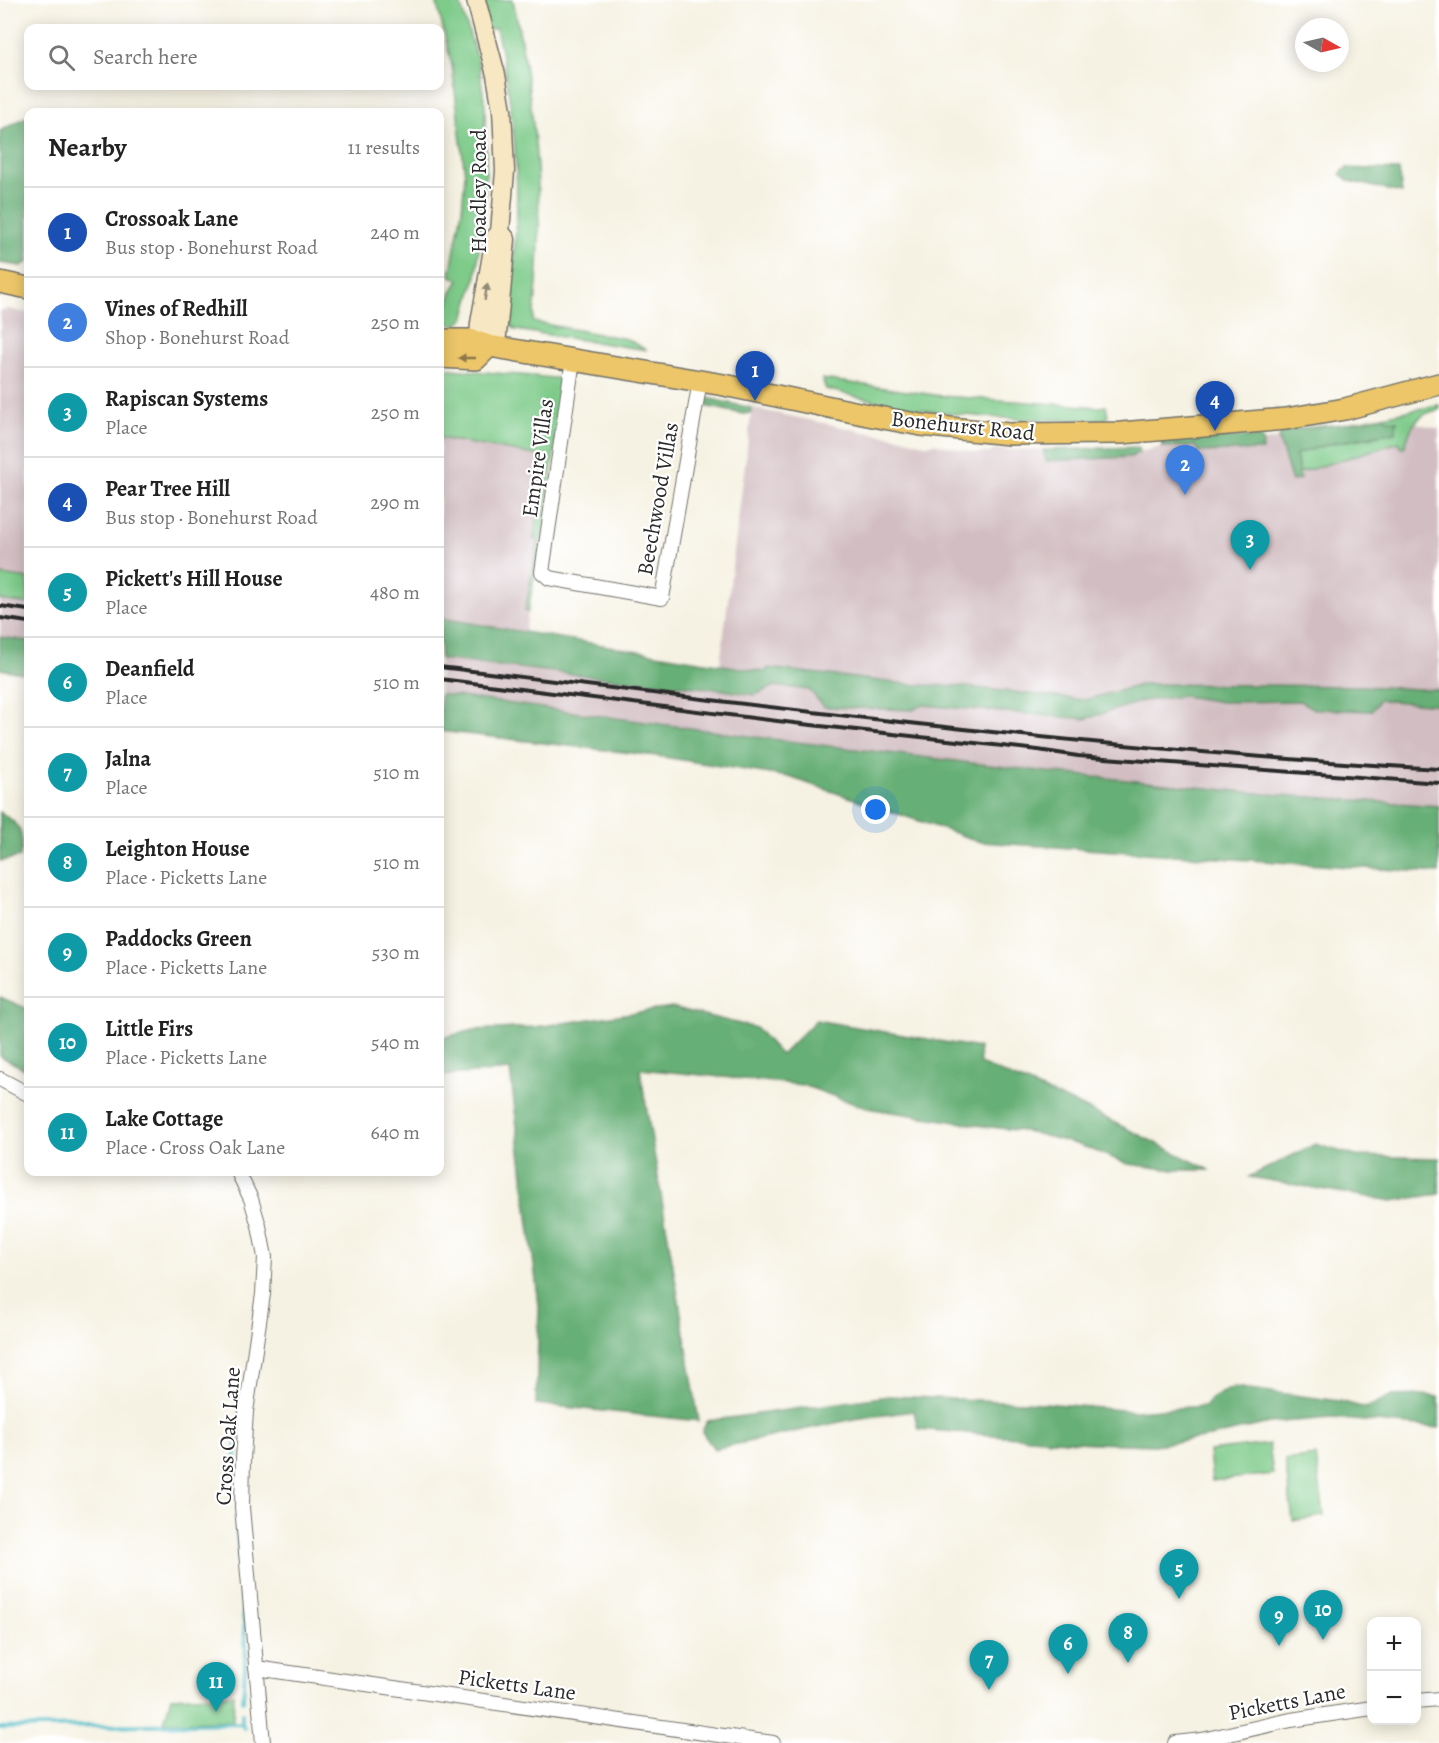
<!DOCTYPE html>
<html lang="en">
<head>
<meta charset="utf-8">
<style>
  :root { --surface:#fff; --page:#f6f6f6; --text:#222; --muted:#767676; --line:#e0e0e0; --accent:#d1495b }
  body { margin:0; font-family:Alegreya,serif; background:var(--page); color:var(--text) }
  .controls { position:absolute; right:18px; bottom:18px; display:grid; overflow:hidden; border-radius:12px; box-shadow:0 3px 15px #0003 }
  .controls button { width:54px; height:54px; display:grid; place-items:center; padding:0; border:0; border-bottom:2px solid var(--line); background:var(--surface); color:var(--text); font:30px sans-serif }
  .compass { position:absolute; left:1295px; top:18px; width:54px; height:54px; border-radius:50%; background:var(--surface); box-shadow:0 3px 15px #0003; rotate:98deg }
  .you { position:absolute; left:876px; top:810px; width:21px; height:21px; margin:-15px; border:4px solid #fff; border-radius:50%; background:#1a73e8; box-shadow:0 0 0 9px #1a73e833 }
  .badge { display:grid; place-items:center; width:39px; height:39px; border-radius:50%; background:var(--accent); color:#fff; font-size:20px; font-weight:700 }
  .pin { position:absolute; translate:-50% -50px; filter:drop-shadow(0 2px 3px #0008) }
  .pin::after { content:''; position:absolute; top:32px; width:21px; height:18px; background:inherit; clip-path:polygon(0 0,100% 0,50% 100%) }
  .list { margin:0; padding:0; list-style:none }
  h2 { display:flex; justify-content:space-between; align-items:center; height:78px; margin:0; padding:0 24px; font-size:26px }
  h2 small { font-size:20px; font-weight:400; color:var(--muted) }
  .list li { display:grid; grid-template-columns:39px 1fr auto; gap:18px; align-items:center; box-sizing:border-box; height:90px; padding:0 24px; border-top:2px solid var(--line) }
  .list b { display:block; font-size:22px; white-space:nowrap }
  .list p { margin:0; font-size:20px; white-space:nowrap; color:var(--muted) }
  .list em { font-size:20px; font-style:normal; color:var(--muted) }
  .icon { flex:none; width:33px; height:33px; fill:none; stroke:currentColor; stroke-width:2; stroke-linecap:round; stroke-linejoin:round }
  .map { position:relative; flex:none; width:1439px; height:1743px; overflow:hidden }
  .search { position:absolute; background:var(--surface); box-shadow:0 3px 15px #0003; left:24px; top:24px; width:420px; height:66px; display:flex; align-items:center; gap:15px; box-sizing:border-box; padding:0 21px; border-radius:12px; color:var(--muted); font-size:22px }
  .panel { position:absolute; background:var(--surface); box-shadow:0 3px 15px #0003; left:24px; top:108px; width:420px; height:1068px; border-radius:12px }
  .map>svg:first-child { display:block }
  .industrial { fill:#d2bec2 }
  .green { fill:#7ecb8a; stroke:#547b5a; stroke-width:1.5 }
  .forest { fill:#66af76; stroke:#486d50; stroke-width:1.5 }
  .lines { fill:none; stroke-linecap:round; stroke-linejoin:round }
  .stream { stroke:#4fbdc8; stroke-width:4 }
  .street-casing { stroke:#72716b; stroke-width:16 }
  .secondary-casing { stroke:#72716b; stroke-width:21 }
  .primary-casing { stroke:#72716b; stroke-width:24 }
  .street { stroke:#fff; stroke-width:14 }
  .secondary { stroke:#f7e8c3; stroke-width:18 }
  .primary { stroke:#ecc669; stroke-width:21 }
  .rail { stroke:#2b2b2b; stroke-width:4 }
  .oneway { fill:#918a77 }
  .oneway2 { fill:#8c784a }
  .labels { text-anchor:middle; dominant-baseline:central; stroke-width:4.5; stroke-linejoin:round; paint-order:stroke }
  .street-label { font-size:22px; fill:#2b2b2b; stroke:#fff }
</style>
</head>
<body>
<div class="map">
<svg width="1439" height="1743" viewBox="0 0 1439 1743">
  <rect width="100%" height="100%" fill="#fff"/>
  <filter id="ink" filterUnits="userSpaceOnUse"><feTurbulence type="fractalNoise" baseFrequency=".0167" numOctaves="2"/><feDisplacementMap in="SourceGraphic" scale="12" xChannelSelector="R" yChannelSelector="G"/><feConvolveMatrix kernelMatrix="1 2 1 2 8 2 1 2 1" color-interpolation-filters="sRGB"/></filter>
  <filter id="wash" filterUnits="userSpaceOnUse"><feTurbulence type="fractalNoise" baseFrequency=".008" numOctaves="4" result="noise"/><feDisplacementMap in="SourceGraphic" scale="24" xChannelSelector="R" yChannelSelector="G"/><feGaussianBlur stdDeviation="1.35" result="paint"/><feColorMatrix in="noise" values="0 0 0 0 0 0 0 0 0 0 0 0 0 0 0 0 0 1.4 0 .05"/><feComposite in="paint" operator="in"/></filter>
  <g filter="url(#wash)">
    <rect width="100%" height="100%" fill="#f6f2e3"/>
    <path class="industrial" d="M 9,309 L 28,313 L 28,579 L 0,575 L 0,311 Z
      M 440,368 L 565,379 L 544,524 L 525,631 L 440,618 Z
      M 752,408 L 865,432 L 902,438 L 928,445 L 934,443 L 976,453 L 990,453 L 995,449 L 1043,450 L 1047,461 L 1131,457 L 1139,452 L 1161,447 L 1196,446 L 1262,450 L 1263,442 L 1278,438 L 1282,453 L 1300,479 L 1299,473 L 1392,444 L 1405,420 L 1439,429 L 1439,690 L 1361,686 L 1144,684 L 1084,700 L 959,686 L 916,685 L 769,668 L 765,672 L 720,665 Z
      M 0,600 L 28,604 L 28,641 L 0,637 Z
      M 440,659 L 606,678 L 717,689 L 755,695 L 774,686 L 809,690 L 824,707 L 913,710 L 922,705 L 1085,719 L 1143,701 L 1184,696 L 1222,702 L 1301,701 L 1314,709 L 1372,711 L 1379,700 L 1439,705 L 1439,806 L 1267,794 L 1056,773 L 771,739 L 440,694 Z"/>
    <path class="green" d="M 436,0 L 459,0 L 479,65 L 485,106 L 486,168 L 485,199 L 476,276 L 464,319 L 456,325 L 440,323 L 453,290 L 459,280 L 450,275 L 462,210 L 465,175 L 452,66 Z
      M 484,0 L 513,0 C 535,104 547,216 533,322 L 627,339 L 647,350 L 516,330 C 508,325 510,319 510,310 L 508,309 L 508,302 C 511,271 517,238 517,206 C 517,145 510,87 496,28 L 487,30 Z
      M 440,368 L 565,379 L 544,524 L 528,612 L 525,611 L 538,542 L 534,538 L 547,457 L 440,438 Z
      M 822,379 L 942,396 L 1099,407 L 1106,406 L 1108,415 L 1106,419 C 1048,421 989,419 931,411 C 896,406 861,398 826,389 Z
      M 1439,405 L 1439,410 C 1417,413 1410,427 1405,446 L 1402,448 L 1399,442 L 1299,473 L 1296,454 L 1334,443 L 1373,437 L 1388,420 L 1383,416 Z
      M 0,575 L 28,579 L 28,604 L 0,600 Z
      M 1269,1444 L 1273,1474 L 1212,1481 L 1209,1451 Z
      M 1316,1456 L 1324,1516 L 1293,1521 L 1285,1460 Z
      M 234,1694 L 233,1721 L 164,1722 L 171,1697 Z"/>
    <path class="forest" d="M 28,116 L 28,262 L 21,266 L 0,263 L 0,131 Z
      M 1346,168 L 1399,170 L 1402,193 L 1349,181 L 1340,174 Z
      M 703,397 L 752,408 L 751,413 L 743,414 L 700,405 Z
      M 1383,416 L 1388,420 L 1397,421 L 1395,432 L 1334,443 L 1296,454 L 1300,479 L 1292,481 L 1278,438 L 1281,434 L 1293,429 L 1342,424 Z
      M 1216,437 L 1260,437 L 1263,442 L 1262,450 L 1199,452 L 1195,446 L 1161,447 L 1163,439 Z
      M 1139,447 L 1139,452 L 1131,457 L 1046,461 L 1043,450 Z
      M 440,618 L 765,672 L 768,668 L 916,685 L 959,686 L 1084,700 L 1144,684 L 1361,686 L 1439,690 L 1439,705 L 1379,700 L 1372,711 L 1314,709 L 1300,701 L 1222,702 L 1184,696 L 1143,701 L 1085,719 L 922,705 L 913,710 L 824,707 L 809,690 L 775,686 L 755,695 L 717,689 L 606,678 L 440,659 Z
      M 0,637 L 28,641 L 28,674 L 0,669 Z
      M 440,694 L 771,739 L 1056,773 L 1267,794 L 1439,806 L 1439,873 L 981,842 L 789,777 L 657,756 L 440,731 Z
      M 0,812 C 21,825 25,833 20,857 L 0,861 Z
      M 0,997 L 28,1009 L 28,1071 L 0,1056 Z
      M 672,1007 L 756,1028 L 781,1055 L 816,1020 L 979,1048 L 980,1064 L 1079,1105 L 1210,1170 L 1173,1170 L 1128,1164 L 1079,1145 L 1030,1132 L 983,1126 L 866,1108 L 803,1085 L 640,1069 L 699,1421 L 536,1404 L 539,1306 L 510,1070 L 440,1076 L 440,1038 L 474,1030 L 536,1027 Z
      M 1315,1144 L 1356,1156 L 1439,1158 L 1439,1194 L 1392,1201 L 1249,1177 Z
      M 1234,1387 L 1339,1401 L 1366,1408 L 1391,1396 L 1422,1395 L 1439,1397 L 1439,1428 L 1332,1418 L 1269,1423 L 1210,1437 L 1154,1445 L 1091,1443 L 918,1429 L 914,1411 L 854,1419 L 714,1449 L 702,1432 L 707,1421 L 889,1396 L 1045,1403 L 1133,1411 L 1205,1406 L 1212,1397 Z"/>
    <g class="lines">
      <path class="stream" d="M 236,1491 L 235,1462 L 242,1390
        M 237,1528 L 246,1650 L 243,1701
        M 242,1723 L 242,1713
        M 0,1728 L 242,1723 L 244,1728"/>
    </g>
  </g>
  <g filter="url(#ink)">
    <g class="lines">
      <defs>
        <path id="street" d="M 573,360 L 542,572 L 549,578 L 662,598 L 700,381
          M 0,1079 L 28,1094
          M 238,1172 L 251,1199 L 259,1226 L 265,1257 L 263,1294 L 246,1412 L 243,1459 L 242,1507 L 263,1743
          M 256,1668 L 773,1743
          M 1416,1701 L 1439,1699
          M 1175,1743 L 1202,1740 L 1291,1720 L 1372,1708"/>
        <path id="secondary" d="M 476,0 L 496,75 L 502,110 L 505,171 L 500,232 L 506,239 L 497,335 L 489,346 L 479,336 L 480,323 L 495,238 L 500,232"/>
        <path id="primary" d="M 0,282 L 28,288
          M 440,340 L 470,340 L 489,346 L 724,385 L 873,416 L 921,425 L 1009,434 L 1121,433 L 1286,419 L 1345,409 L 1439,384
          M 440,357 L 476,359 L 489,346"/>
      </defs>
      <use href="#street" class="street-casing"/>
      <use href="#secondary" class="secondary-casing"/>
      <use href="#primary" class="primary-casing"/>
      <use href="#street" class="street"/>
      <use href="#secondary" class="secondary"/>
      <use href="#primary" class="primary"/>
      <path class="rail" d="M 0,606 L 28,610
        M 0,618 L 28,622
        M 440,667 C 772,708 1104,750 1439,769
        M 440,679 L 802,724 L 1038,750 L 1078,756 L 1439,783"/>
    </g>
    <defs><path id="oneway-solid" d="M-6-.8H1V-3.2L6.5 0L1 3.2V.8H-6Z" transform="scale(1.5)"/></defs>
    <use class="oneway" href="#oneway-solid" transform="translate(486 292) rotate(-81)"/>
    <use class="oneway2" href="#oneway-solid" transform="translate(467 358) rotate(180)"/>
  </g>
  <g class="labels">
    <g class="street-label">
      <text transform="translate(479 191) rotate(-90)">Hoadley Road</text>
      <text transform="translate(963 426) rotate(6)">Bonehurst Road</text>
      <text transform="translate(538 458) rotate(-82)">Empire Villas</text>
      <text transform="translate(658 499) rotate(-80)">Beechwood Villas</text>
      <text transform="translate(228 1436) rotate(-86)">Cross Oak Lane</text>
      <text transform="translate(517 1685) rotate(8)">Picketts Lane</text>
      <text transform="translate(1287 1702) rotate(-11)">Picketts Lane</text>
    </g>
  </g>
</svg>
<div class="controls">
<button>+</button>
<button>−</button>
</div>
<svg class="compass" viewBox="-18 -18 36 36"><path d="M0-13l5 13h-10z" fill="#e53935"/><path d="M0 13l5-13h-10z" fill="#767676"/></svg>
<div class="you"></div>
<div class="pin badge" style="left:755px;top:401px;background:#1a4fb4">1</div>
<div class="pin badge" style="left:1185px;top:495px;background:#3f7fe0">2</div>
<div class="pin badge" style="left:1250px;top:570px;background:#0f9aa8">3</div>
<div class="pin badge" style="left:1215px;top:431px;background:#1a4fb4">4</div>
<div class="pin badge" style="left:1179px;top:1599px;background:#0f9aa8">5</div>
<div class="pin badge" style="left:1068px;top:1674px;background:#0f9aa8">6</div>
<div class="pin badge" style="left:989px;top:1690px;background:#0f9aa8">7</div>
<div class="pin badge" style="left:1128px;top:1663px;background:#0f9aa8">8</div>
<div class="pin badge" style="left:1279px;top:1646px;background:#0f9aa8">9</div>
<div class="pin badge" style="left:1323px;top:1640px;background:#0f9aa8">10</div>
<div class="pin badge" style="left:216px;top:1712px;background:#0f9aa8">11</div>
<div class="search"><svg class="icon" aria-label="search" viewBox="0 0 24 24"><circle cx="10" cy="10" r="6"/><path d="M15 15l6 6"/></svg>Search here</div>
<section class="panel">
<h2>Nearby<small>11 results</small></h2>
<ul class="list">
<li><span class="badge" style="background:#1a4fb4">1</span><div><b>Crossoak Lane</b><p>Bus stop · Bonehurst Road</p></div><em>240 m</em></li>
<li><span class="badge" style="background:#3f7fe0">2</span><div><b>Vines of Redhill</b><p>Shop · Bonehurst Road</p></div><em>250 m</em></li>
<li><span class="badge" style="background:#0f9aa8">3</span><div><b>Rapiscan Systems</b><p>Place</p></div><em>250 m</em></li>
<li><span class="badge" style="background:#1a4fb4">4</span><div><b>Pear Tree Hill</b><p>Bus stop · Bonehurst Road</p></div><em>290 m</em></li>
<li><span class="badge" style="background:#0f9aa8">5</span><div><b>Pickett's Hill House</b><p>Place</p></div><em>480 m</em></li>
<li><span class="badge" style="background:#0f9aa8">6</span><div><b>Deanfield</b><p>Place</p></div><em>510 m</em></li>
<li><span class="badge" style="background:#0f9aa8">7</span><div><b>Jalna</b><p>Place</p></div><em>510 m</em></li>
<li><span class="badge" style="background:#0f9aa8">8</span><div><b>Leighton House</b><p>Place · Picketts Lane</p></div><em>510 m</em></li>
<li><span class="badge" style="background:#0f9aa8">9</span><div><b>Paddocks Green</b><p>Place · Picketts Lane</p></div><em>530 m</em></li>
<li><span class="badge" style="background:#0f9aa8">10</span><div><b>Little Firs</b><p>Place · Picketts Lane</p></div><em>540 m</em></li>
<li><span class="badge" style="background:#0f9aa8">11</span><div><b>Lake Cottage</b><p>Place · Cross Oak Lane</p></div><em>640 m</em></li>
</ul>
</section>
</div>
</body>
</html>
